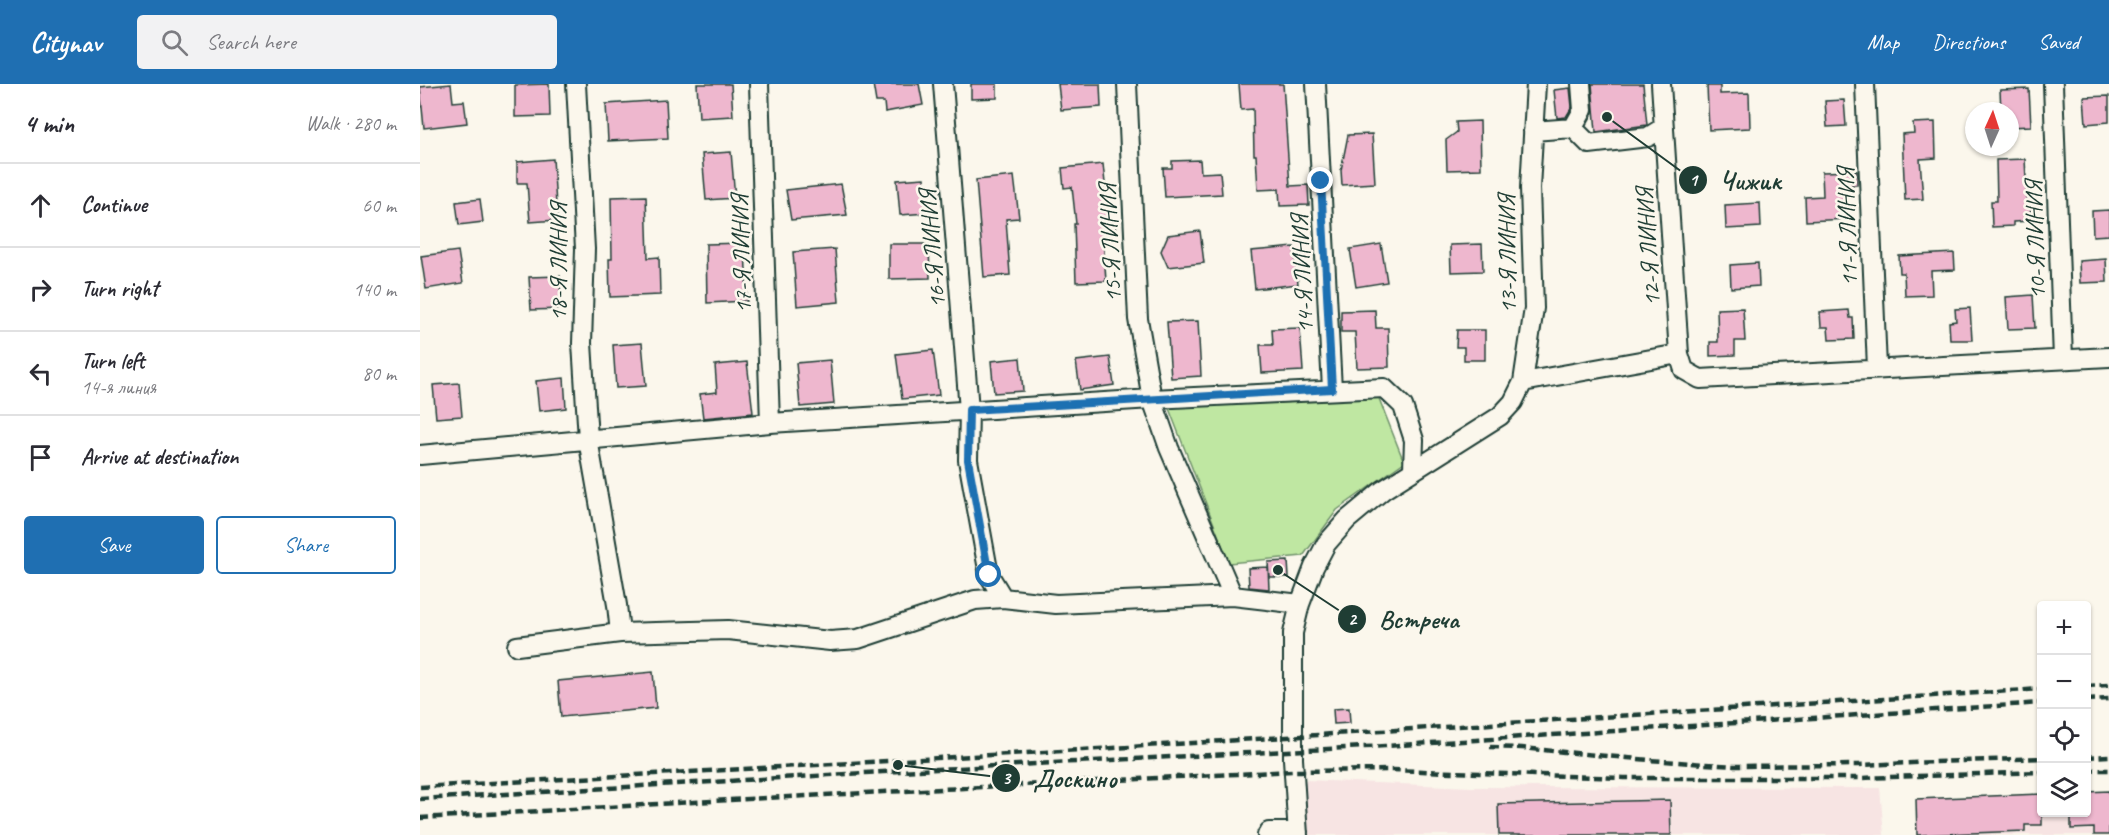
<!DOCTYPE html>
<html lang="en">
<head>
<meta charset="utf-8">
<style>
  :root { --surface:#fff; --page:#f2f2f3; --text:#2b2b33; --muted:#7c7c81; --line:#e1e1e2; --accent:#1f6fb2 }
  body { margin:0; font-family:Caveat,sans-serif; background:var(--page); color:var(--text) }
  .controls { position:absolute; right:18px; bottom:18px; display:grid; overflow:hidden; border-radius:6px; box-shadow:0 2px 4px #0004 }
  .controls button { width:54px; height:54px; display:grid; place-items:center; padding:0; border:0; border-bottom:2px solid var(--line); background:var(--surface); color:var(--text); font:30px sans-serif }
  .compass { position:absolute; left:1545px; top:18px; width:54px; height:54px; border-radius:50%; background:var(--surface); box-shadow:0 2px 4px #0004; rotate:3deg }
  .stop { position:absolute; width:18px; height:18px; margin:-14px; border:4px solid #1f6fb2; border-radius:50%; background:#fff }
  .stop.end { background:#1f6fb2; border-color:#fff; box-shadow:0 2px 6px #0008 }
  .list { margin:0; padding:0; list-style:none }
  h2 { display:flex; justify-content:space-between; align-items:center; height:78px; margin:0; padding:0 24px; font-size:26px }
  h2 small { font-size:20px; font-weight:400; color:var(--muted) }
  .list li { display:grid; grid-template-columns:39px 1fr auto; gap:18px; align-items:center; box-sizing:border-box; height:84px; padding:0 24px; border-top:2px solid var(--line) }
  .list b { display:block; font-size:22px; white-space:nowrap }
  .list p { margin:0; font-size:20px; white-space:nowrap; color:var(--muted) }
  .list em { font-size:20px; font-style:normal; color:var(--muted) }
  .actions { display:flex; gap:12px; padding:18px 24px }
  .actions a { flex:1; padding:14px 0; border:2px solid var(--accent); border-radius:6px; text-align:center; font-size:21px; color:var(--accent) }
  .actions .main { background:var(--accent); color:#fff }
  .icon { flex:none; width:33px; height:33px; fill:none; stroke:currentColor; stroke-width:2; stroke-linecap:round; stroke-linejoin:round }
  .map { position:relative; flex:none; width:1689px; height:751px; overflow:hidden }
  header { display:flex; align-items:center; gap:36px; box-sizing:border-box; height:84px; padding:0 30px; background:var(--accent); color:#fff }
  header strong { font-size:28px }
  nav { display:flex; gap:33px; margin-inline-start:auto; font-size:21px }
  .search { width:420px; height:54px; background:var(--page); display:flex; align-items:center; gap:15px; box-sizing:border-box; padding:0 21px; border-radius:6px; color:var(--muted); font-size:22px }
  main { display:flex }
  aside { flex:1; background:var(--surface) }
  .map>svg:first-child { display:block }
  .built { fill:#f7e4e3 }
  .green { fill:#bfe7a2; stroke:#6f926b; stroke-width:1.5 }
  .building { fill:#eeb7ce; stroke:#1f3d34; stroke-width:1.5 }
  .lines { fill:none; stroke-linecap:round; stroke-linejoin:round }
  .minor-casing { stroke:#1f3d34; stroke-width:22 }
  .minor { stroke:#fbf7ec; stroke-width:18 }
  .rail { stroke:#1f3d34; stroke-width:4.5; stroke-dasharray:9 4.5; stroke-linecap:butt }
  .route { stroke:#1f6fb2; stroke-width:8 }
  .labels { text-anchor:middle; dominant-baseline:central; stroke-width:5; stroke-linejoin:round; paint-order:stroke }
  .street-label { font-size:24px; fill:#1f3d34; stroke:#fbf7ec }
  .leader { fill:none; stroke:#1f3d34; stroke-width:2 }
  .callout-dot { fill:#1f3d34; stroke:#fbf7ec; stroke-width:2 }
  .mark-label { font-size:18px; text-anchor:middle; font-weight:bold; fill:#fff }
  .callout-label { font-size:26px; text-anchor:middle; font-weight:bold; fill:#1f3d34; stroke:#fbf7ec; stroke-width:5; stroke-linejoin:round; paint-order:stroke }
</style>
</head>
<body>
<header>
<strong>Citynav</strong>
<div class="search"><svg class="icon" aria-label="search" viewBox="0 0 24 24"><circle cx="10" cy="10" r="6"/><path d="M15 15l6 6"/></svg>Search here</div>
<nav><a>Map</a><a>Directions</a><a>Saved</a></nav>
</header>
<main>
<aside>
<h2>4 min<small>Walk · 280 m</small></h2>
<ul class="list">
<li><svg class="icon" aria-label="ahead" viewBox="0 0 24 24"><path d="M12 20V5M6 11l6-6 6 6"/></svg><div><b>Continue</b></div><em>60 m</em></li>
<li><svg class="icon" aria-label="right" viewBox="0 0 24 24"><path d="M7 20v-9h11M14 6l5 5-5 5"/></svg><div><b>Turn right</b></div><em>140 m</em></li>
<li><svg class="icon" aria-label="left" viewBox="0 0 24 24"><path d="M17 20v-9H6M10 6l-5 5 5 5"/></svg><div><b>Turn left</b><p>14-я линия</p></div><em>80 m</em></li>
<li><svg class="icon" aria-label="arrive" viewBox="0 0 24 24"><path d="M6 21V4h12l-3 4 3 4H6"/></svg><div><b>Arrive at destination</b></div></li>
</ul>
<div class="actions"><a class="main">Save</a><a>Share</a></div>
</aside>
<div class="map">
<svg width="1689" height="751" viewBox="0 0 1689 751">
  <rect width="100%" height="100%" fill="#fbf7ec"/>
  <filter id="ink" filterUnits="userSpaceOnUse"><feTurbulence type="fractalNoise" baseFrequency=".0167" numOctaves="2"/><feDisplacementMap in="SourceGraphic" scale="12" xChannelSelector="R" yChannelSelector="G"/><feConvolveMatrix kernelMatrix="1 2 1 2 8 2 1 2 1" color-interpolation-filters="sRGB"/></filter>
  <g filter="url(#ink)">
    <path class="built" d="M 885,696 L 1052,703 L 1460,704 L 1464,751 L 888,751 Z
      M 1621,710 L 1622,728 L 1666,728 L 1689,751 L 1497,751 L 1496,715 Z"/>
    <path class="green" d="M 958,312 L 984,378 L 917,426 L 883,472 L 809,479 L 748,322 Z"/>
    <path class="building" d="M 31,0 L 33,18 L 44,17 L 47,39 L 4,44 L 0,3 Z
      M 129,0 L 130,32 L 95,33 L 95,1 Z
      M 277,0 L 311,0 L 313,32 L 279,34 Z
      M 453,0 L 499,0 L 503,21 L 465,28 L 464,18 L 456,18 Z
      M 551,0 L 577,0 L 577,14 L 551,15 Z
      M 638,0 L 680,0 L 681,23 L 641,26 Z
      M 819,0 L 863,0 L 870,102 L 888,101 L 889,121 L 860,122 L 859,105 L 838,106 L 836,71 L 834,71 L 833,25 L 821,26 Z
      M 1172,0 L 1223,0 L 1227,41 L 1176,48 Z
      M 1287,2 L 1300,2 L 1300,10 L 1329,9 L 1330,44 L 1289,46 Z
      M 1150,4 L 1152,23 L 1146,33 L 1137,34 L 1134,6 Z
      M 1609,5 L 1611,42 L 1590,43 L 1590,27 L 1581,27 L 1580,6 Z
      M 1689,12 L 1689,38 L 1666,40 L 1664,13 Z
      M 246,16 L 248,54 L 188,57 L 186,20 Z
      M 1424,16 L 1426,42 L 1407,43 L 1405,17 Z
      M 1060,37 L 1061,85 L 1027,86 L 1026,56 L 1037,48 L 1036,38 Z
      M 1515,38 L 1516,74 L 1500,75 L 1503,115 L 1485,116 L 1482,50 L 1494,49 L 1493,39 Z
      M 952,50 L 955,99 L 922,101 L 921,86 L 928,51 Z
      M 311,68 L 315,114 L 286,116 L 282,70 Z
      M 133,75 L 137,136 L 110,138 L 107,99 L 97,99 L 97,78 Z
      M 1605,75 L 1607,115 L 1610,115 L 1611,137 L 1593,138 L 1593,142 L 1572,143 L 1571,117 L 1577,117 L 1576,76 Z
      M 780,76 L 781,89 L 800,88 L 802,110 L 745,113 L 743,84 L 752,84 L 752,77 Z
      M 683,80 L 689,138 L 695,138 L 696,152 L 683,153 L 686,197 L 656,198 L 654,140 L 656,140 L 652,103 L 644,104 L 642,84 Z
      M 1437,87 L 1437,101 L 1425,101 L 1427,135 L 1386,137 L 1385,113 L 1403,112 L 1402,88 Z
      M 594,92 L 599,134 L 586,135 L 590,191 L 564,193 L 556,96 Z
      M 504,94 L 507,129 L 480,131 L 477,96 Z
      M 421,100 L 427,131 L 371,136 L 366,106 Z
      M 226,112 L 228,174 L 239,173 L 240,211 L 190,213 L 189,175 L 192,175 L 191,113 Z
      M 60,115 L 63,138 L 39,141 L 36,118 Z
      M 1340,119 L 1341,143 L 1306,145 L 1305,121 Z
      M 1689,126 L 1689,151 L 1673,152 L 1672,127 Z
      M 780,147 L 784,179 L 748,183 L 741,167 L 748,151 Z
      M 325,159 L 327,217 L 287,219 L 286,160 Z
      M 469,160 L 509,160 L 510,194 L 469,195 Z
      M 961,160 L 967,198 L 936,203 L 930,165 Z
      M 1062,160 L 1063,187 L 1031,188 L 1030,161 Z
      M 874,163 L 878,200 L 835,205 L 831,167 Z
      M 415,165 L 419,218 L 377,222 L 373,168 Z
      M 38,167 L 43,199 L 6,205 L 1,172 Z
      M 1534,169 L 1535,186 L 1511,187 L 1512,211 L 1485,212 L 1484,189 L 1480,189 L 1479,172 Z
      M 1686,175 L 1687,198 L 1660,199 L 1659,177 Z
      M 1338,179 L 1339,202 L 1311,204 L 1310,181 Z
      M 140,192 L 141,225 L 111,226 L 109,193 Z
      M 1613,211 L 1615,244 L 1588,245 L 1586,213 Z
      M 1323,224 L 1325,257 L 1315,257 L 1315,271 L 1290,272 L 1290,258 L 1298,258 L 1297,225 Z
      M 1550,224 L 1552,256 L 1530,256 L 1529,238 L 1536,237 L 1535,225 Z
      M 955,226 L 956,244 L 968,244 L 969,283 L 937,284 L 935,248 L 921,248 L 921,227 Z
      M 1429,226 L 1430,234 L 1433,234 L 1434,255 L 1409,256 L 1408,243 L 1401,243 L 1400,228 Z
      M 778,237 L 781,292 L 751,294 L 747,238 Z
      M 880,244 L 883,287 L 842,289 L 840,261 L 853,261 L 852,245 Z
      M 1037,246 L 1065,246 L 1065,276 L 1044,276 L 1044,263 L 1036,263 Z
      M 222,259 L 226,302 L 196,304 L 193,261 Z
      M 513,266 L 519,311 L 482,315 L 476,270 Z
      M 690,273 L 694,301 L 660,306 L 656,277 Z
      M 600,274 L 603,307 L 574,309 L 571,277 Z
      M 410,276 L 414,320 L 380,323 L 376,279 Z
      M 327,278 L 333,329 L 283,334 L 280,310 L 297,308 L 295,281 Z
      M 144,294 L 146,324 L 119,327 L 116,297 Z
      M 39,299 L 42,332 L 16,334 L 13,301 Z
      M 868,477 L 869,493 L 849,493 L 848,478 Z
      M 848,483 L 849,505 L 829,503 L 828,484 Z
      M 233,588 L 236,624 L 141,633 L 138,597 Z
      M 929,624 L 930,639 L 914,640 L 913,625 Z
      M 1689,707 L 1689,751 L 1674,751 L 1674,744 L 1651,745 L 1651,729 L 1666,729 L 1666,708 Z
      M 1622,710 L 1622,741 L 1605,741 L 1605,747 L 1497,751 L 1496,715 Z
      M 1250,716 L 1251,751 L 1079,751 L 1078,720 Z"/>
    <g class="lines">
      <defs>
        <path id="minor" d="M 156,0 L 165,165 L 162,259 L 168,355 L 197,521 L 200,549
          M 339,0 L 350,339
          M 523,0 L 549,326 L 548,376 L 569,491 L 583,514
          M 707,0 L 718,235 L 732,315 L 749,364 L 813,512
          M 896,0 L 912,305
          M 1241,0 L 1259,270 L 1264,286 L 1280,295 L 1689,273
          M 1445,0 L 1457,284
          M 1633,0 L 1643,275
          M 1153,44 L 1163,26 L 1161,0
          M 1113,47 L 1153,44 L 1169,60 L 1228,53 L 1244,43
          M 1103,298 L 1259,270
          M 0,371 L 350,339 L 732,315 L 964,304 L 983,322 L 994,356 L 993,385
          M 97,562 L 200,549 L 308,546 L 410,557 L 438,555 L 555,516 L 583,514 L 636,520 L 813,512 L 880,520
          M 847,751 L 849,748 L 878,748
          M 878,751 L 873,675 L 873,549 L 880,520 L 894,483 L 906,460 L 927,436 L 963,406 L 1080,332 L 1093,318 L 1103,298 L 1114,224 L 1110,104 L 1116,0"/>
      </defs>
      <use href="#minor" class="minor-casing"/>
      <use href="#minor" class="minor"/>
      <path class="rail" d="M 1666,602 L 1689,601
        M 1666,616 L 1689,615
        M 1070,663 L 1102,664 L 1229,676 L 1314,682 L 1439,681 L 1622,674
        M 1666,673 L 1689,672
        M 1666,686 L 1689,686
        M 0,703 L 662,666 L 1622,605
        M 0,715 L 479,687 L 965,662 L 1622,619
        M 0,734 L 308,716 L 874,687 L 973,686 L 1204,694 L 1440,694 L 1622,688"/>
    </g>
  </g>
  <g class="lines" filter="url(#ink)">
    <path class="route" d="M 569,491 L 548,376 L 549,326 L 912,305 L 901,97"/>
  </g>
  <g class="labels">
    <g class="street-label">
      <text transform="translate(1427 143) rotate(-92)">11-Я ЛИНИЯ</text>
      <text transform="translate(1615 156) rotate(-92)">10-Я ЛИНИЯ</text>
      <text transform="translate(690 159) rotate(-93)">15-Я ЛИНИЯ</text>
      <text transform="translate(1228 163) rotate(-94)">12-Я ЛИНИЯ</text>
      <text transform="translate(512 165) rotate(-95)">16-Я ЛИНИЯ</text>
      <text transform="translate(321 170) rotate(-92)">17-Я ЛИНИЯ</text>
      <text transform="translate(1087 170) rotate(-91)">13-Я ЛИНИЯ</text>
      <text transform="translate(138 178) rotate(-90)">18-Я ЛИНИЯ</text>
      <text transform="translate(882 190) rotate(-93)">14-Я ЛИНИЯ</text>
    </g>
  </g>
  <path class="leader" d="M1187 33L1273 96M858 486L932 535M478 681L586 694"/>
  <g class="callout-dot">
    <circle cx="1187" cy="33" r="6"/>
    <circle cx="858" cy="486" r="6"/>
    <circle cx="478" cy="681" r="6"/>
    <circle cx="1273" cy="96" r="15"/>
    <circle cx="932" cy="535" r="15"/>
    <circle cx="586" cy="694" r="15"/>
  </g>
  <g class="mark-label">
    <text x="1273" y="102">1</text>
    <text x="932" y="541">2</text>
    <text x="586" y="700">3</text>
  </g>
  <g class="callout-label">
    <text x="1330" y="105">Чижик</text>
    <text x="999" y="544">Встреча</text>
    <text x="655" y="703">Доскино</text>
  </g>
</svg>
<div class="controls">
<button>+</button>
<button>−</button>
<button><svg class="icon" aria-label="locate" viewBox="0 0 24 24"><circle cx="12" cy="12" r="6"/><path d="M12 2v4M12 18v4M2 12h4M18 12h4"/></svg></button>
<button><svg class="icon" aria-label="layers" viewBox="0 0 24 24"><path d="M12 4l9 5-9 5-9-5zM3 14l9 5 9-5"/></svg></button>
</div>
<svg class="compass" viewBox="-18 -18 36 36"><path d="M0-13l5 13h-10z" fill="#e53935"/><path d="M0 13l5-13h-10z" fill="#7c7c81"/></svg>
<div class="stop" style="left:569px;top:491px"></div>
<div class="stop end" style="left:901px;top:97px"></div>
</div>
</main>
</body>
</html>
